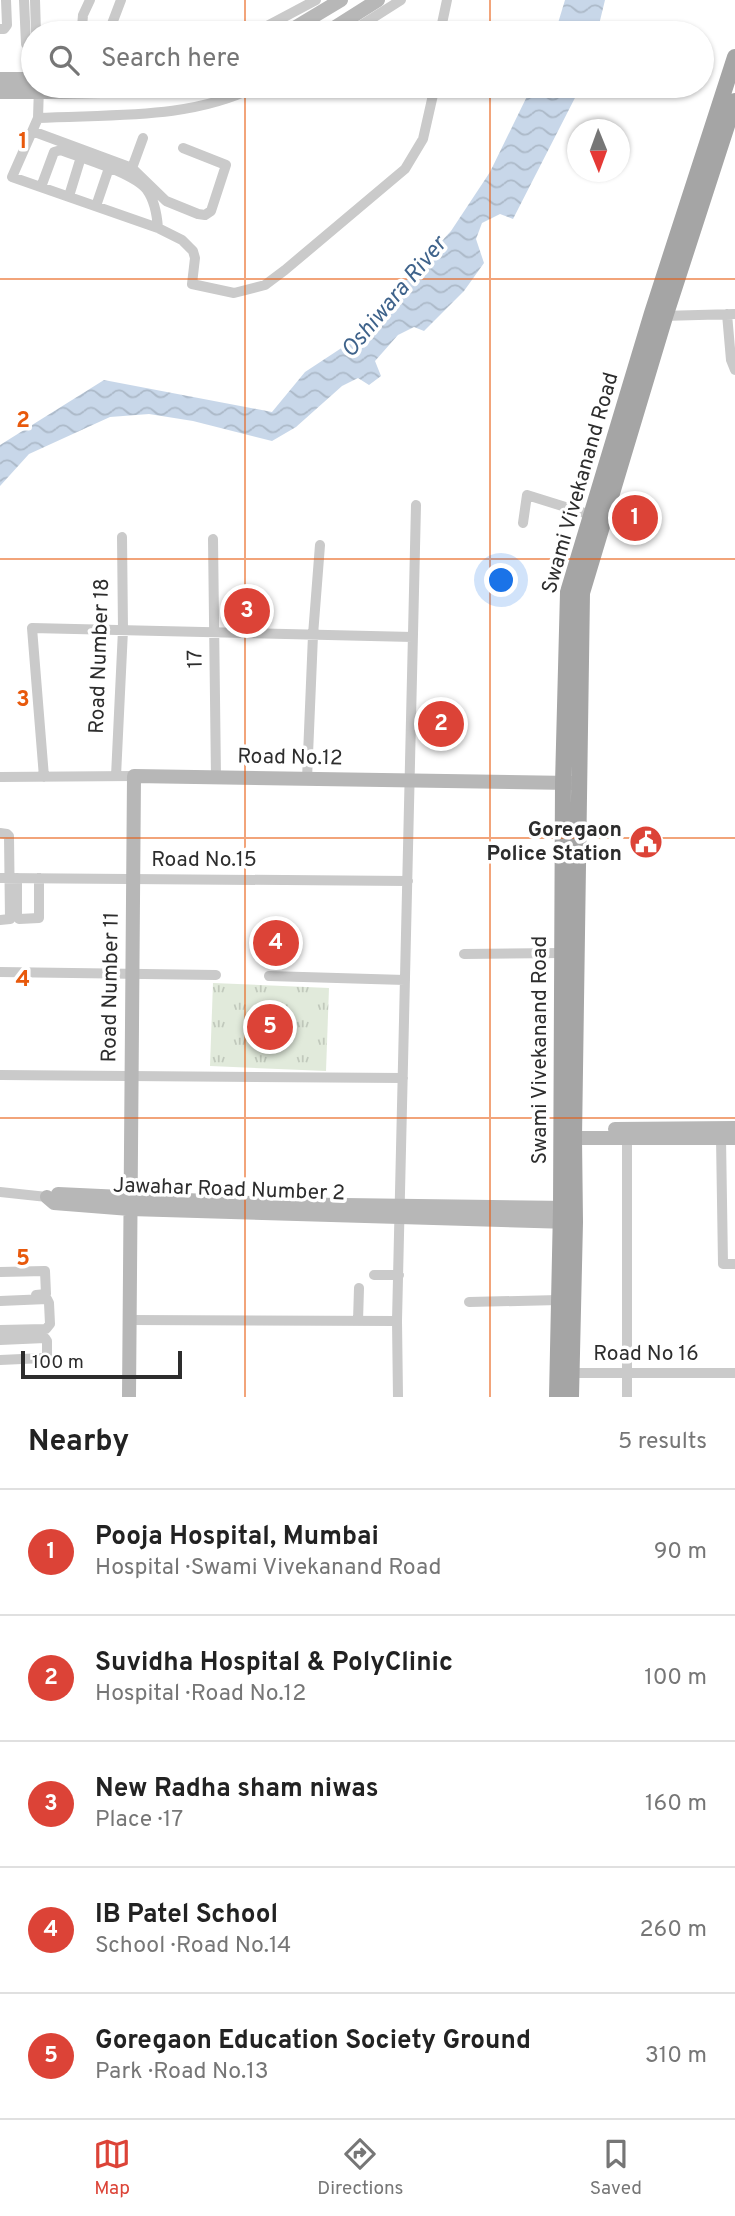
<!DOCTYPE html>
<html lang="en">
<head>
<meta charset="utf-8">
<style>
  :root { --surface:#fff; --page:#f6f6f6; --text:#222; --muted:#767676; --line:#e0e0e0; --accent:#dc4337 }
  body { margin:0; font-family:Overpass,sans-serif; background:var(--page); color:var(--text) }
  .compass { position:absolute; left:567px; top:119px; width:63px; height:63px; border-radius:50%; background:var(--surface); box-shadow:0 2px 5px #0004; rotate:179deg }
  .scale { position:absolute; left:21px; bottom:18px; width:161px; box-sizing:border-box; padding-left:7px; border:4px solid #2d2d2d; border-top:0; font-size:19px; line-height:24px; white-space:nowrap; color:#2d2d2d; -webkit-text-stroke:5px #fff; paint-order:stroke }
  .you { position:absolute; left:502px; top:581px; width:24px; height:24px; margin:-18px; border:5px solid #fff; border-radius:50%; background:#1a73e8; box-shadow:0 0 0 10px #1a73e833 }
  .badge { display:grid; place-items:center; width:46px; height:46px; border-radius:50%; background:var(--accent); color:#fff; font-size:23px; font-weight:700 }
  .pin { position:absolute; translate:-50% -50%; border:4px solid #fff; box-shadow:0 2px 7px #0006 }
  .list { margin:0; padding:0; list-style:none }
  h2 { display:flex; justify-content:space-between; align-items:center; height:91px; margin:0; padding:0 28px; font-size:30px }
  h2 small { font-size:23px; font-weight:400; color:var(--muted) }
  .list li { display:grid; grid-template-columns:46px 1fr auto; gap:21px; align-items:center; box-sizing:border-box; height:126px; padding:0 28px; border-top:2px solid var(--line) }
  .list b { display:block; font-size:26px; white-space:nowrap }
  .list p { margin:0; font-size:23px; white-space:nowrap; color:var(--muted) }
  .list em { font-size:23px; font-style:normal; color:var(--muted) }
  .icon { flex:none; width:38px; height:38px; fill:none; stroke:currentColor; stroke-width:2; stroke-linecap:round; stroke-linejoin:round }
  .map { position:relative; flex:none; width:735px; height:1397px; overflow:hidden }
  .search { position:absolute; background:var(--surface); box-shadow:0 2px 5px #0004; left:21px; right:21px; top:21px; height:77px; display:flex; align-items:center; gap:18px; box-sizing:border-box; padding:0 24px; border-radius:38px; color:var(--muted); font-size:26px }
  .sheet { height:721px; background:var(--surface) }
  nav { display:flex; justify-content:space-around; align-items:center; box-sizing:border-box; height:98px; border-top:2px solid var(--line); background:var(--surface); font-size:19px; color:var(--muted) }
  nav a { display:grid; justify-items:center; gap:4px }
  nav .on { color:var(--accent) }
  .map>svg:first-child { display:block }
  .grass { fill:url(#grass-tufts) }
  .water { fill:url(#water-waves) }
  .lines { fill:none; stroke-linecap:round; stroke-linejoin:round }
  .street { stroke:#cacaca; stroke-width:10 }
  .secondary { stroke:#b7b7b7; stroke-width:14 }
  .primary { stroke:#a5a5a5; stroke-width:16 }
  .secondary-bridge { stroke:#b7b7b7; stroke-width:14 }
  .grid { fill:none; stroke:#e8590c; stroke-width:2; stroke-opacity:0.55 }
  .labels { text-anchor:middle; dominant-baseline:central; stroke-width:7; stroke-linejoin:round; paint-order:stroke }
  .street-label { font-size:21px; fill:#2d2d2d; stroke:#fff }
  .poi-label { font-size:21px; font-weight:bold; fill:#2d2d2d; stroke:#fff; text-anchor:end }
  .water-label { font-size:23px; font-style:italic; fill:#3f638b; stroke:#fff }
  .grid-label { font-size:23px; text-anchor:middle; font-weight:bold; fill:#e8590c; stroke:#fff; stroke-width:7; stroke-linejoin:round; paint-order:stroke }
</style>
</head>
<body>
<div class="map">
<svg width="735" height="1397" viewBox="0 0 735 1397">
  <defs>
    <pattern id="grass-tufts" width="24" height="20" patternUnits="userSpaceOnUse" patternTransform="scale(1.75)"><rect width="24" height="20" fill="#e1eadb"/><path d="M3 7l-1-3M5 7V3M7 7l1-3M15 17l-1-3M17 17v-4M19 17l1-3" fill="none" stroke="#c1c9bc"/></pattern>
    <pattern id="water-waves" width="16" height="10" patternUnits="userSpaceOnUse" patternTransform="scale(1.75)"><rect width="16" height="10" fill="#c8d7e9"/><path d="M0 5q4-4 8 0t8 0" fill="none" stroke="#acb9c8"/></pattern>
  </defs>
  <rect width="100%" height="100%" fill="#fff"/>
  <path class="grass" d="M 213,983 L 329,988 L 326,1071 L 210,1066 Z"/>
  <path class="water" d="M 565,0 L 605,0 L 597,33 L 555,33 Z
    M 532,86 L 581,86 L 513,219 L 500,214 L 482,223 L 476,239 L 484,263 L 464,291 L 424,331 L 414,327 L 398,335 L 375,361 L 381,376 L 369,385 L 358,378 L 342,386 L 296,427 L 272,441 L 193,421 L 149,414 L 110,417 L 29,454 L 0,486 L 0,445 L 104,380 L 272,412 L 305,372 L 343,347 L 451,231 L 490,172 Z"/>
  <g class="lines">
    <path class="street" d="M 24,0 L 26,44 L 33,50
      M 35,0 L 36,33
      M 90,0 L 83,15 L 82,27 L 102,33
      M 0,29 L 4,29 L 7,25 L 6,0
      M 105,33 L 110,29 L 121,0
      M 254,33 L 316,0
      M 349,33 L 401,0
      M 440,33 L 447,0
      M 39,87 L 38,118 L 12,177 L 158,228 L 182,240 L 193,251 L 195,258 L 192,284 L 234,293 L 265,285 L 285,270 L 405,169 L 423,139 L 435,86
      M 38,118 C 111,114 191,120 257,86
      M 32,131 L 132,168 L 166,201 L 198,214 L 205,215 L 211,211 L 226,165 L 183,148
      M 132,168 L 143,138
      M 41,187 L 54,152 L 61,150 C 82,158 134,173 147,190 C 155,201 157,215 158,228
      M 69,196 L 81,157
      M 96,206 L 109,168
      M 727,314 L 731,360 L 735,370
      M 662,316 L 735,314
      M 523,523 L 527,495 L 591,515
      M 213,539 L 216,778
      M 116,776 L 123,630 L 122,537
      M 0,777 L 134,776
      M 44,777 L 32,628 L 413,637
      M 307,779 L 313,635 L 320,545
      M 0,833 L 7,834 L 9,836 L 10,919 L 0,920
      M 0,878 L 408,881
      M 17,878 L 17,917 L 19,919 L 39,918 L 39,878
      M 464,954 L 562,953
      M 0,972 L 216,975
      M 269,976 L 405,980
      M 0,1075 L 403,1078
      M 721,1138 L 723,1264 L 735,1264
      M 0,1192 L 47,1197
      M 0,1272 L 45,1271 L 46,1294 L 36,1295
      M 374,1275 L 399,1275
      M 0,1301 L 47,1299 L 49,1303 L 50,1324 L 46,1329 L 0,1330
      M 469,1302 L 559,1300
      M 129,1320 L 397,1321
      M 358,1321 L 359,1288
      M 0,1340 L 45,1338 L 47,1341 L 47,1355 L 44,1358 L 0,1360
      M 568,1373 L 735,1373
      M 398,1397 L 397,1321 L 416,505
      M 627,1397 L 627,1138"/>
    <path class="secondary" d="M 286,33 L 341,0
      M 326,33 L 378,0
      M 0,79 L 33,79
      M 45,92 L 158,90 L 186,86
      M 615,1129 L 735,1128
      M 566,1138 L 735,1138
      M 58,1194 L 271,1204 L 569,1208
      M 47,1197 L 54,1203 L 130,1209 L 570,1222
      M 129,1397 L 134,776 L 572,783"/>
    <path class="primary" d="M 557,1397 L 561,1208 L 563,783 L 568,592 L 652,313 L 735,57
      M 571,1397 L 575,1222 L 574,1138 L 582,593 L 665,317 L 735,101"/>
    <path class="secondary-bridge" d="M 0,92 L 45,92"/>
  </g>
  <path class="grid" d="M 245,0 L 245,33M 490,0 L 490,33M 245,86 L 245,1397M 490,86 L 490,1397M 0,279 L 735,279M 0,559 L 735,559M 0,838 L 735,838M 0,1118 L 735,1118"/>
  <defs>
    <symbol id="civic-disc" viewBox="-11 -11 22 22"><circle r="9.5" fill="#dc4337" stroke="#fff"/><path d="M-.6-6.5H3V-4.5H.6V-3L4-1V1h2V6H-6V1h2V-1L-.6-3ZM-1.2 2.5V6h2.4V2.5Z" fill="#fff"/></symbol>
  </defs>
  <g fill-rule="evenodd">
    <use href="#civic-disc" x="627" y="823" width="38" height="38"/>
  </g>
  <g class="labels">
    <g class="street-label">
      <text transform="translate(581 483) rotate(-74)">Swami Vivekanand Road</text>
      <text transform="translate(100 656) rotate(-88)">Road Number 18</text>
      <text transform="translate(196 659) rotate(-91)">17</text>
      <text transform="translate(290 758) rotate(1)">Road No.12</text>
      <text x="204" y="860">Road No.15</text>
      <text transform="translate(111 987) rotate(-89)">Road Number 11</text>
      <text transform="translate(540 1050) rotate(-90)">Swami Vivekanand Road</text>
      <text transform="translate(229 1190) rotate(2)">Jawahar Road Number 2</text>
      <text x="646" y="1354">Road No 16</text>
    </g>
    <g class="poi-label">
      <text x="622" y="830">Goregaon<tspan x="622" dy="24">Police Station</tspan></text>
    </g>
    <g class="water-label">
      <text transform="translate(395 298) rotate(-50)">Oshiwara River</text>
    </g>
  </g>
  <g class="grid-label">
    <text x="23" y="148">1</text>
    <text x="23" y="427">2</text>
    <text x="23" y="706">3</text>
    <text x="23" y="986">4</text>
    <text x="23" y="1265">5</text>
  </g>
</svg>
<svg class="compass" viewBox="-18 -18 36 36"><path d="M0-13l5 13h-10z" fill="#e53935"/><path d="M0 13l5-13h-10z" fill="#767676"/></svg>
<div class="scale">100 m</div>
<div class="you"></div>
<div class="pin badge" style="left:635px;top:518px">1</div>
<div class="pin badge" style="left:441px;top:724px">2</div>
<div class="pin badge" style="left:247px;top:611px">3</div>
<div class="pin badge" style="left:276px;top:943px">4</div>
<div class="pin badge" style="left:270px;top:1027px">5</div>
<div class="search"><svg class="icon" aria-label="search" viewBox="0 0 24 24"><circle cx="10" cy="10" r="6"/><path d="M15 15l6 6"/></svg>Search here</div>
</div>
<section class="sheet">
<h2>Nearby<small>5 results</small></h2>
<ul class="list">
<li><span class="badge">1</span><div><b>Pooja Hospital, Mumbai</b><p>Hospital · Swami Vivekanand Road</p></div><em>90 m</em></li>
<li><span class="badge">2</span><div><b>Suvidha Hospital &amp; PolyClinic</b><p>Hospital · Road No.12</p></div><em>100 m</em></li>
<li><span class="badge">3</span><div><b>New Radha sham niwas</b><p>Place · 17</p></div><em>160 m</em></li>
<li><span class="badge">4</span><div><b>IB Patel School</b><p>School · Road No.14</p></div><em>260 m</em></li>
<li><span class="badge">5</span><div><b>Goregaon Education Society Ground</b><p>Park · Road No.13</p></div><em>310 m</em></li>
</ul>
</section>
<nav>
<a class="on"><svg class="icon" aria-label="map" viewBox="0 0 24 24"><path d="M3 6l6-2 6 2 6-2v14l-6 2-6-2-6 2zM9 4v14M15 6v14"/></svg>Map</a>
<a><svg class="icon" aria-label="directions" viewBox="0 0 24 24"><path d="M12 3l9 9-9 9-9-9zM9 14v-3h6M13 9l2 2-2 2"/></svg>Directions</a>
<a><svg class="icon" aria-label="saved" viewBox="0 0 24 24"><path d="M7 4h10v16l-5-4-5 4z"/></svg>Saved</a>
</nav>
</body>
</html>
